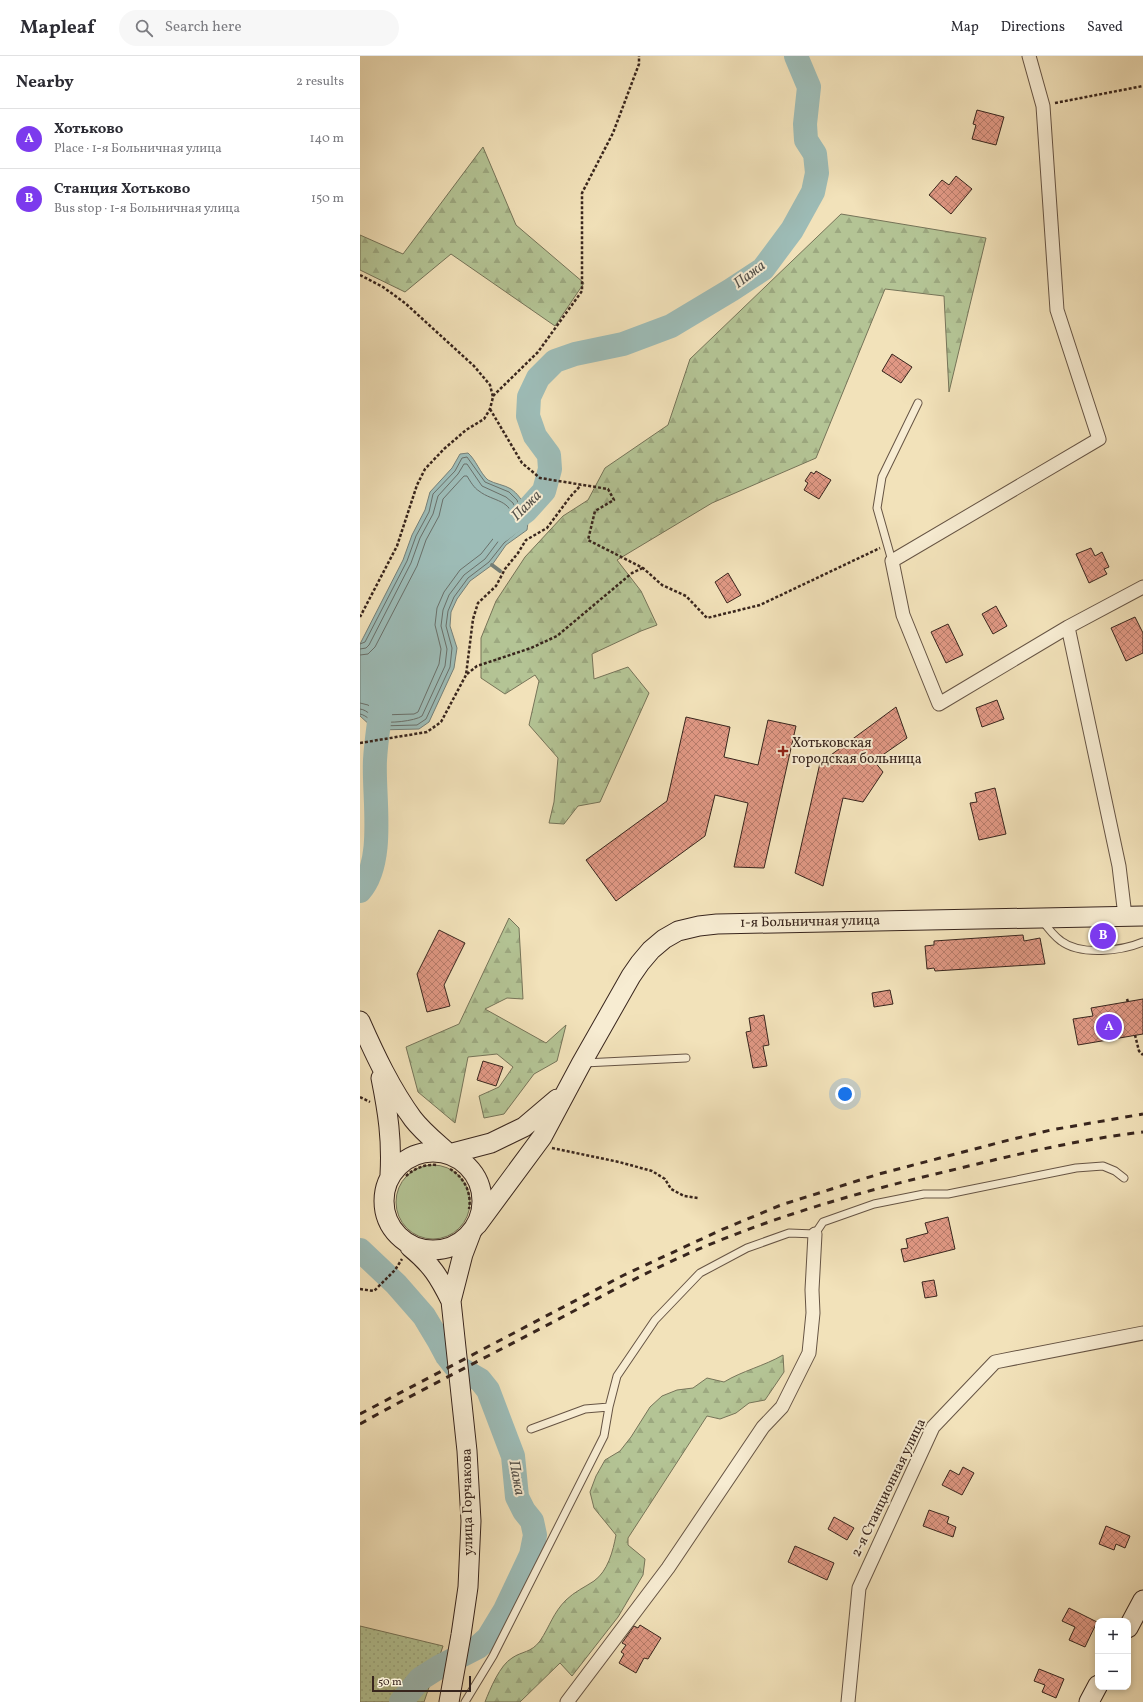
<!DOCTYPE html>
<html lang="en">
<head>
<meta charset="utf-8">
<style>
  :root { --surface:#fff; --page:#f7f7f7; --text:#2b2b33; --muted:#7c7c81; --line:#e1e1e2; --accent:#7c3aed }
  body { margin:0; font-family:Vollkorn,serif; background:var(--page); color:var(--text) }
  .controls { position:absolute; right:12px; bottom:12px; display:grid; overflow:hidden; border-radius:8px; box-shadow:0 2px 6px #0003 }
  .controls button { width:36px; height:36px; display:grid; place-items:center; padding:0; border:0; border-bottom:1px solid var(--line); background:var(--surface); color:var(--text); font:20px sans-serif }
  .scale { position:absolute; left:12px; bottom:10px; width:99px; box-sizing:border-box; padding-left:4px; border:2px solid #38251d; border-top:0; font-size:11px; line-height:14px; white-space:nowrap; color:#38251d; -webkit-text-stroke:3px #f7ecd2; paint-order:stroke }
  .you { position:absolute; left:485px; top:1038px; width:14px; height:14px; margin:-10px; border:3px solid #fff; border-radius:50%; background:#1a73e8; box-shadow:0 0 0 6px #1a73e833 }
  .badge { display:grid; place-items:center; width:26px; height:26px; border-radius:50%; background:var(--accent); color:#fff; font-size:13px; font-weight:700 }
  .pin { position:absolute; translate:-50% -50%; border:2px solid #fff; box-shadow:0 1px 4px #0006 }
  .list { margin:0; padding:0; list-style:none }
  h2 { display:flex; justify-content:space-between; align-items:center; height:52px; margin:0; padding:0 16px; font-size:17px }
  h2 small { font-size:13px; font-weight:400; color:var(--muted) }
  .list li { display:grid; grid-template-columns:26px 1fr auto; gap:12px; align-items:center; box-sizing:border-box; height:60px; padding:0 16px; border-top:1px solid var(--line) }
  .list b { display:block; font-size:15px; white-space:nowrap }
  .list p { margin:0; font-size:13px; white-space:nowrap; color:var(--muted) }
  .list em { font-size:13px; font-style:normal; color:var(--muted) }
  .icon { flex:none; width:22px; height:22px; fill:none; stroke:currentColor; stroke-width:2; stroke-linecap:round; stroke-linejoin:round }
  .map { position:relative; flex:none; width:783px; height:1646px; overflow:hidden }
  header { display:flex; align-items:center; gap:24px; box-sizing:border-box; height:56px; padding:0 20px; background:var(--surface); border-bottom:1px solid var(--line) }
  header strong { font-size:19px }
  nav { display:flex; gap:22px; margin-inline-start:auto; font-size:14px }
  .search { width:280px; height:36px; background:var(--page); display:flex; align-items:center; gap:10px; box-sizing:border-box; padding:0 14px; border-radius:22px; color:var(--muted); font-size:15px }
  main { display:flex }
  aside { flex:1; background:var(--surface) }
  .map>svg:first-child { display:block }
  .grass { fill:#b4c495; stroke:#767459 }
  .forest { fill:url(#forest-firs); stroke:#767459 }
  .park { fill:url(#park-dots); stroke:#767459 }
  .water { fill:#9dbcb7; stroke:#758079 }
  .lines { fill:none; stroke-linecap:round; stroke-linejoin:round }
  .shore { stroke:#6a706a; stroke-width:1 }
  .stream { stroke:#758079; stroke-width:4 }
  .river { stroke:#9dbcb7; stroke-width:24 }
  .building { fill:url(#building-cross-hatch); stroke:#38251d }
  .lane-casing { stroke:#665444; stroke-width:9 }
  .street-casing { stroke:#665444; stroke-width:15 }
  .secondary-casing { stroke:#38251d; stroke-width:21 }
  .path { stroke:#38251d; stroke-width:2.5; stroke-dasharray:3 2; stroke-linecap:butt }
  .lane { stroke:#f7ecd2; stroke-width:7 }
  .street { stroke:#f7ecd2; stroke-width:13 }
  .secondary { stroke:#f7ecd2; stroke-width:19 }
  .rail { stroke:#38251d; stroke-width:3; stroke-dasharray:7 7; stroke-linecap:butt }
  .poi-dot { fill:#8f2418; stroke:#f7ecd2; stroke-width:1.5 }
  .labels { text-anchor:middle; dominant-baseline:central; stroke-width:4; stroke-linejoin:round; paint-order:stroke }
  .poi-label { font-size:14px; fill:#38251d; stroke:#f7ecd2; text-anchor:start }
  .street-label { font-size:14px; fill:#38251d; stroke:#f7ecd2 }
  .water-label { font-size:15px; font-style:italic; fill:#56524b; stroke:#f7ecd2 }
</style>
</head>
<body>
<header>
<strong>Mapleaf</strong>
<div class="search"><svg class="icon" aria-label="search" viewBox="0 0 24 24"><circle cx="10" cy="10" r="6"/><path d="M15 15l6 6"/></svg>Search here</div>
<nav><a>Map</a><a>Directions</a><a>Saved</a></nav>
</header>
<main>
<aside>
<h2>Nearby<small>2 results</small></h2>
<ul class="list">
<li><span class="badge">A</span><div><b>Хотьково</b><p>Place · 1-я Больничная улица</p></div><em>140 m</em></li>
<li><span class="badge">B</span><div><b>Станция Хотьково</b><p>Bus stop · 1-я Больничная улица</p></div><em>150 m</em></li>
</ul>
</aside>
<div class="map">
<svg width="783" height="1646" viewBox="0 0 783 1646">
  <defs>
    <pattern id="forest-firs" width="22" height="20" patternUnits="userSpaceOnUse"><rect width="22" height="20" fill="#b4c495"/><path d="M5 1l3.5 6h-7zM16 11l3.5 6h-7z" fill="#9ca880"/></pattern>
    <pattern id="park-dots" width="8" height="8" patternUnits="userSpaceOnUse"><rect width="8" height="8" fill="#b4c495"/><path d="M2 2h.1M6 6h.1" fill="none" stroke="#9ca880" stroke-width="1.8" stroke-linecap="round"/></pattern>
    <pattern id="building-cross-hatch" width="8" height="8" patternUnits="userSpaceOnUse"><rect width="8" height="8" fill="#e09884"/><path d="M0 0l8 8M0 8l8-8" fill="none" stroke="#b77c6b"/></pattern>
  </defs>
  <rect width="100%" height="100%" fill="#f2e2ba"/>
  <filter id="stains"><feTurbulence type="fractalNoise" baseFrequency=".005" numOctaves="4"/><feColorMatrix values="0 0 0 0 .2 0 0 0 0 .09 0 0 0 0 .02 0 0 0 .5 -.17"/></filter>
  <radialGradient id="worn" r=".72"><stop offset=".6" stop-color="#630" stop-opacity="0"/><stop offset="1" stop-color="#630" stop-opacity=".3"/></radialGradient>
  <path class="grass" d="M36 1146a37 37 0 1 1 74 0a37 37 0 1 1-74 0Z"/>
  <path class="forest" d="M 123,91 L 156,169 L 224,227 L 195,270 L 91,198 L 45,236 L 0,214 L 0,179 L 43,198 Z
    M 481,158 L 626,182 L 589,336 L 584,240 L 525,233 L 456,402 L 352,447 L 257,504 L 281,535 L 297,569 L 281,575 L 232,598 L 234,623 L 268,611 L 289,637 L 240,746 L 218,750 L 204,768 L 189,767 L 194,746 L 198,702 L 169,669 L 179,625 L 175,619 L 145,638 L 121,622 L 121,582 L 136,545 L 165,501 L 203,460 L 228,444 L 245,412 L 308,369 L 330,303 Z
    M 149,862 L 159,872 L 163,943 L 147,942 L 125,953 L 186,987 L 206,969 L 197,1005 L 174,1018 L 144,1058 L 124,1062 L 119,1040 L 139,1031 L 153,1011 L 137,998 L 108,1001 L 95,1067 L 58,1036 L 46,991 L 99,968 Z
    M 423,1299 L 424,1316 L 405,1344 L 389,1347 L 376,1357 L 360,1363 L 347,1360 L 268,1482 L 268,1489 L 285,1503 L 283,1519 L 258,1561 L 212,1620 L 200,1607 L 160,1646 L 125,1646 C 130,1633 140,1609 152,1602 C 162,1595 171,1597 180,1585 C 190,1570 193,1557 206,1544 C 214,1536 225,1531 234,1525 C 248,1515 253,1495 256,1479 L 234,1452 L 230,1436 L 236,1420 L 245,1404 L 260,1395 L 271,1381 L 290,1351 L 302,1340 L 317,1334 L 333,1332 L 347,1322 L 364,1326 C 382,1315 404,1310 423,1299 Z"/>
  <path class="park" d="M 0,1570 L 83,1590 L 64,1646 L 0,1646 Z"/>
  <path class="water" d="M 108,397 C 116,404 120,417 128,424 C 135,428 145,429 151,433 C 164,442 170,459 167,474 L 146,489 L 132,509 L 110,525 L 97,543 L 91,556 L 90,570 L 97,592 L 94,612 L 69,666 L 59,673 L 18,674 L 12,671 L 0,660 L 0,588 L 43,504 L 52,479 L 65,454 L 70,436 L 92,412 L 100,398 Z"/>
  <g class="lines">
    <path class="shore" d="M 0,588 L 5,586 L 47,505 L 56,480 L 69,456 L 73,438 L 95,415 L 102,402 L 107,401 L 125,426 L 149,436 L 157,444 L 164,465 L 163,471 L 144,487 L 129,506 L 108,522 L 94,541 L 88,555 L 86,570 L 92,592 L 90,611 L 66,663 L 57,669 L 19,670 C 12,667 7,659 0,658
      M 0,593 L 6,592 L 9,589 L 51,507 L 60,482 L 73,458 L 78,440 L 98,418 L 104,408 L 107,408 L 122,430 L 146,441 L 153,447 L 158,458 L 159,469 L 140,483 L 125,503 L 104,519 L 89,539 L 83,554 L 81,570 L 87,593 L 85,610 L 62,660 C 55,665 28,668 19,665 C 11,662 9,654 0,653
      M 0,599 L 8,598 L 15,591 L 57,510 L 66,484 L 79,460 L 83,443 L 104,420 L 107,420 C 110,425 114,432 119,435 C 133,446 153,443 153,466 L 136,479 L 121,498 L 100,514 L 84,536 L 77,552 L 75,569 L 81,593 L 79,608 L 58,656 L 54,658 L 21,659 L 8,649 L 0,647"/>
    <path class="stream" d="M 132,509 L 140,515"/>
    <path class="river" d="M 141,474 L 166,455 L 184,435 L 190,413 L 189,399 L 175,380 L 168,360 L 169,341 L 178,322 L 195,305 L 215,298 L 263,288 L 311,270 L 371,234 L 403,213 L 432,174 L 453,136 L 457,117 L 455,98 L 446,84 L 445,68 L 449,31 L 436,0
      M 0,835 C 26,805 13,740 15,704 C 16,686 19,668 21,650 L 24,642
      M 0,1194 L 36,1228 L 64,1260 L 79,1285 L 87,1300 L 94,1309 L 120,1324 L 128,1334 L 153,1400 L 157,1441 L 164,1455 L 172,1465 L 175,1479 L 171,1499 L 145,1554 L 128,1582 L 118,1591 L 79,1611 L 60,1623 L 41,1646"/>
  </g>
  <path class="building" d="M 617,54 L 644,61 L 636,89 L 612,83 L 616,69 L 613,68 Z
    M 596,120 L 612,133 L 591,158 L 569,139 L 582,124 L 589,129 Z
    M 532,298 L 552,311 L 541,327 L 522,315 Z
    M 456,415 L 471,424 L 459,443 L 444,434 L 448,427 L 445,425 L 451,416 L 454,418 Z
    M 731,492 L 735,500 L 742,496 L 749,511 L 744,513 L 747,518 L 729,527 L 716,498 Z
    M 368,517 L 381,539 L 367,547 L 355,526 Z
    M 636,550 L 647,570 L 633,578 L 622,558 Z
    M 775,561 L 783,577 L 783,597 L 766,605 L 751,572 Z
    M 588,568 L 603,599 L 586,607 L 571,576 Z
    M 637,644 L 644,663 L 622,671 L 616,652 Z
    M 536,651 L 547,682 L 514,705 L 523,716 L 503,746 L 483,742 L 463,830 L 435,817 L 460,707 Z
    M 326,661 L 370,671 L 364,701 L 398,709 L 408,664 L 436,670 L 404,812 L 374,811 L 388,747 L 355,739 L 345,780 L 256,845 L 226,804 L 307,745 Z
    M 635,732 L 646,778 L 619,784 L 610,747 L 617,746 L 615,737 Z
    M 79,874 L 105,887 L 84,929 L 90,950 L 67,956 L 57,918 Z
    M 663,879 L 664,885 L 680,882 L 685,908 L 575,915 L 574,912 L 567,913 L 565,890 L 574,889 L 574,885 Z
    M 530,934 L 533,948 L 514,951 L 512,937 Z
    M 783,943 L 783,978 L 718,989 L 713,963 L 733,960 L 731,952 Z
    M 404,959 L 409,989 L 403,990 L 407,1010 L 393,1012 L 386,976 L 391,975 L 389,962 Z
    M 123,1005 L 143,1011 L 136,1030 L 117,1024 Z
    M 588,1161 L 595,1193 L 544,1206 L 541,1193 L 548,1192 L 546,1183 L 568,1177 L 565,1167 Z
    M 574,1224 L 577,1240 L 565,1242 L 562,1226 Z
    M 603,1411 L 614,1417 L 602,1439 L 582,1429 L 590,1414 L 599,1419 Z
    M 569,1454 L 589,1461 L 587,1467 L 596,1471 L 593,1481 L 563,1470 Z
    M 474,1461 L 494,1472 L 487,1484 L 468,1473 Z
    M 746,1470 L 770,1480 L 765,1492 L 756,1488 L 754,1494 L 739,1488 Z
    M 435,1490 L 474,1507 L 467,1524 L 428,1506 Z
    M 709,1552 L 737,1566 L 725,1591 L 709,1584 L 715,1571 L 702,1565 Z
    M 280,1569 L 301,1582 L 288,1603 L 284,1602 L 276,1617 L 259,1607 L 264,1598 L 261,1596 L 266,1589 L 262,1587 L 274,1570 L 278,1572 Z
    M 679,1613 L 704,1623 L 696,1642 L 682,1636 L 685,1629 L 674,1625 Z"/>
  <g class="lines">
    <defs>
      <path id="lane" d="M 532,505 L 517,452 L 522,421 L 558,347
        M 682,864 C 687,871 694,880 701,885 C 721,900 762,895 783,886
        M 224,1007 L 326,1002
        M 171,1373 L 225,1353 L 249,1351
        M 105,1646 L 133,1600 L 244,1380 L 249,1351 L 257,1320 L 295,1264 L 340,1217 L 387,1192 L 429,1177 L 455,1178 L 463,1166 L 514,1148 L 564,1138 L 588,1138 L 716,1112 L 743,1110 L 755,1115 L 764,1122"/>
      <path id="street" d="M 669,0 L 683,50 L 697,254 L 739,383 L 532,505 L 543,559 L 579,648 L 708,571
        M 765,860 L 759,810 L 708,571 L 783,531
        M 207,1646 L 308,1512 L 403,1371 L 422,1351 L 449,1297 L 453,1257 L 452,1234 L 455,1178
        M 488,1646 L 499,1532 L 573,1371 L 635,1306 L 783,1277"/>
      <path id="secondary" d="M 0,965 C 15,999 31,1033 53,1063 C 63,1076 77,1087 89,1098 L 131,1087 L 164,1071 L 197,1043
        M 21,1022 C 28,1057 32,1083 30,1119
        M24 1145a49 49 0 1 1 98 0a49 49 0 1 1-98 0Z
        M 117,1169 L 182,1081 L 221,1008 L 271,920 L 280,907 L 291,894 L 304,883 L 318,875 L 339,870 L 357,868 L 783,860
        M 50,1191 C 72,1209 79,1221 91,1245
        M 768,1572 L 783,1544
        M 89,1646 L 101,1579 L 108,1531 L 111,1465 L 107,1395 L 91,1245 L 103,1198 L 111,1177
        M 729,1646 L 738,1629"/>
    </defs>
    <use href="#lane" class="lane-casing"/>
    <use href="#street" class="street-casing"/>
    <use href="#secondary" class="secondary-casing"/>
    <path class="path" d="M 695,47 L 783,30
      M 0,219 L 23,231 L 45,247 L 114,310 L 130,329 L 133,341 L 130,353 L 124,363 L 106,374 L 84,393 L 65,413 L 57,429 L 37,490 L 0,561
      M 133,340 L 178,296 L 222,235 L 222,137 L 253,77 L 279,8 L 279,0
      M 130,353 L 162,407 L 180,422 L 248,433 L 254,444 L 235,455 L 228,484 L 283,512 L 302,529 L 326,540 L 347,562 L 400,549 L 520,492
      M 107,618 L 117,610 L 171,592 L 197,580 L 272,517 L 283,512
      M 0,687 L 67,676 L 81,666 L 106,619 L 113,563 L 118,547 L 136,530 L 145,513 L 158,497 L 166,484 L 187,472 L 210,441 L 221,429
      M 767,943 L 768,946
      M 775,979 L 779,995 L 783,999
      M 0,1041 L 10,1046
      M 192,1092 L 259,1106 L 292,1115 L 305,1123 L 311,1133 L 324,1140 L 338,1142
      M 90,1113 C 104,1121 112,1137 109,1153
      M 46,1120 C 55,1112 65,1108 78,1109
      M 0,1233 L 14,1235 L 35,1214 L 42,1203"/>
    <use href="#lane" class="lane"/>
    <use href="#street" class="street"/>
    <use href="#secondary" class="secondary"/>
    <path class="rail" d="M 0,1358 L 264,1219 L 361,1174 L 421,1149 L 519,1118 L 649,1084 L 691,1074 L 783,1058
      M 0,1368 C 57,1336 115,1307 172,1277 C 230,1247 286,1215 346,1190 C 423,1158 503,1135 584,1116 C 650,1100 715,1084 783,1076"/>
  </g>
  <path class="poi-dot" d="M421 689h4v4h4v4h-4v4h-4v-4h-4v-4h4z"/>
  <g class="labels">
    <g class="poi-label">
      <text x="432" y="687">Хотьковская<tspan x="432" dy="16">городская больница</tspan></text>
    </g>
    <g class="street-label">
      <text transform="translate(450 866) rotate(-1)">1-я Больничная улица</text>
      <text transform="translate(529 1432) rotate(-64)">2-я Станционная улица</text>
      <text transform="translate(108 1446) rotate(-91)">улица Горчакова</text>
    </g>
    <g class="water-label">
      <text transform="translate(390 219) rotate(-37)">Пажа</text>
      <text transform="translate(167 450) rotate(-45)">Пажа</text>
      <text transform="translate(156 1422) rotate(80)">Пажа</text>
    </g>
  </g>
  <rect width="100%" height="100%" filter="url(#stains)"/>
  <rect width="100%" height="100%" fill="url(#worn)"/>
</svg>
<div class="controls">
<button>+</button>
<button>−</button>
</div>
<div class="scale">50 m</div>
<div class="you"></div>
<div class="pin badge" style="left:749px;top:971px">A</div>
<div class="pin badge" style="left:743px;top:880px">B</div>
</div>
</main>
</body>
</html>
